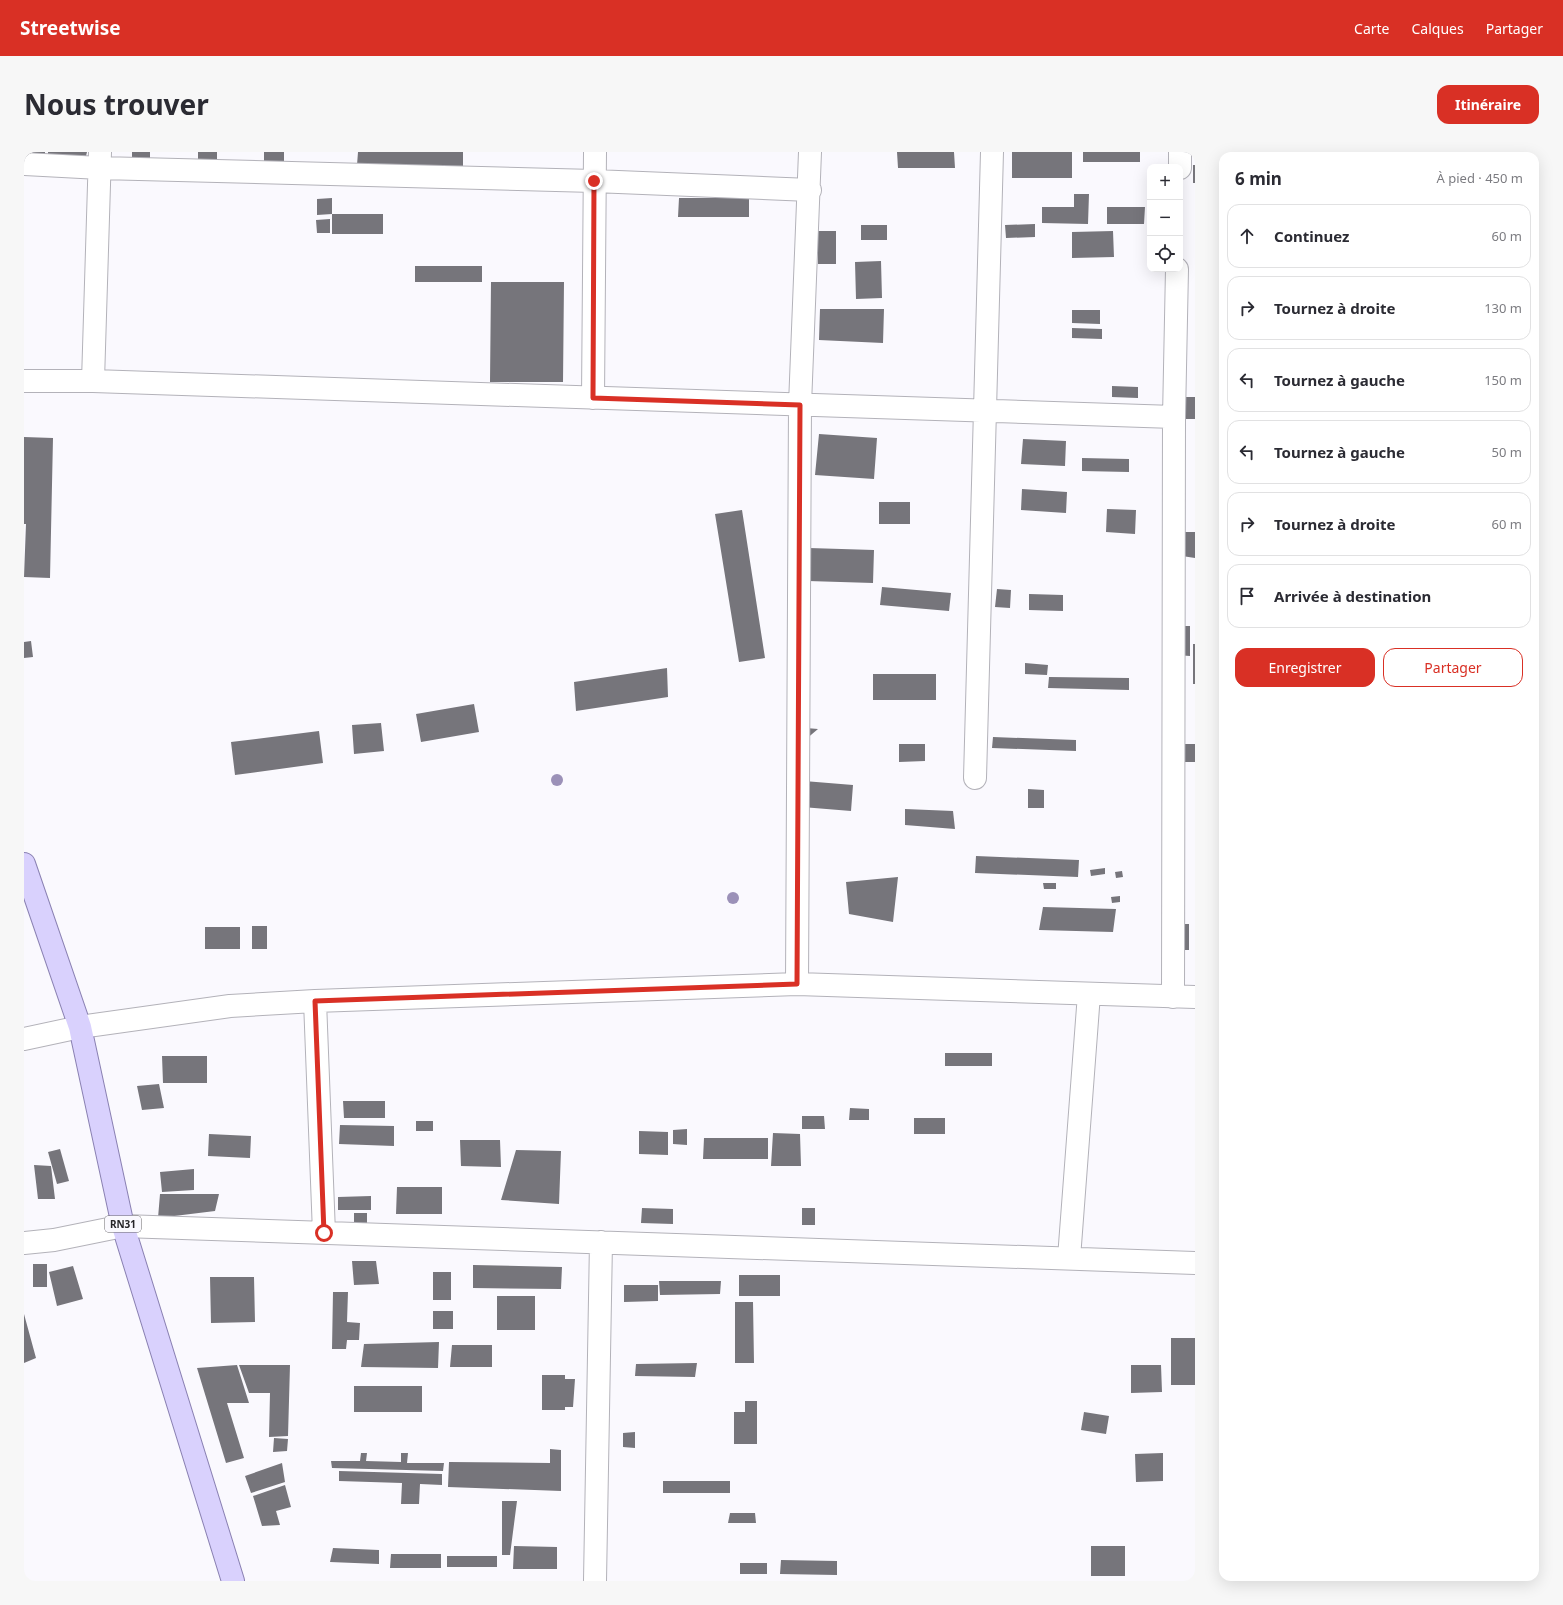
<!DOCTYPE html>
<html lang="fr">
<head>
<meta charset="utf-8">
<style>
  :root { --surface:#fff; --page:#f7f7f7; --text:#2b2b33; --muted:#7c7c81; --line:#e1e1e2; --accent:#d93025 }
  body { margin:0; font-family:"Noto Sans",sans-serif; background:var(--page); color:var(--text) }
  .controls { position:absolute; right:12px; top:12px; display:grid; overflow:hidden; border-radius:8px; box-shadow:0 4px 16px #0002 }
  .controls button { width:36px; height:36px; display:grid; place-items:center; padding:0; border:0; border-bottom:1px solid var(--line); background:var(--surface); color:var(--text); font:20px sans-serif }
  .stop { position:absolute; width:12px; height:12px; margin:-9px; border:3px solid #d93025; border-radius:50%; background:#fff }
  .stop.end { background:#d93025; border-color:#fff; box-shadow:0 1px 4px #0008 }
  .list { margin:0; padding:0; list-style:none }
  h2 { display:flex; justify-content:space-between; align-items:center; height:52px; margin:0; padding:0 16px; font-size:17px }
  h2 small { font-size:13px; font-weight:400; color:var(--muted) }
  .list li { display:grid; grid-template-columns:26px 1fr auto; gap:12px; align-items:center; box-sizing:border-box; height:64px; margin:0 8px 8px; padding:0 8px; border:1px solid var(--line); border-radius:12px }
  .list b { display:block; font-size:15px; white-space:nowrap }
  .list em { font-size:13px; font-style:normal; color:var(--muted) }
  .actions { display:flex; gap:8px; padding:12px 16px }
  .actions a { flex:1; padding:9px 0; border:1px solid var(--accent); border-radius:12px; text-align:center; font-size:14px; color:var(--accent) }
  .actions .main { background:var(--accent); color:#fff }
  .icon { flex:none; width:22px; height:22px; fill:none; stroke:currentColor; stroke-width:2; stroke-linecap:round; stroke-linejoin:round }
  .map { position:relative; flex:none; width:1171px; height:1429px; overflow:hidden; border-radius:12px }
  header { display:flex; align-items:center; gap:24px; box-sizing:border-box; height:56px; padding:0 20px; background:var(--accent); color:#fff }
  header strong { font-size:19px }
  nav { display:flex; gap:22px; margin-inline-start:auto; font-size:14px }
  .intro { display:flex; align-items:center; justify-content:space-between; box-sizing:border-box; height:96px; padding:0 24px }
  h1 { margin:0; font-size:28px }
  .button { padding:10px 18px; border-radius:12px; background:var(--accent); color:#fff; font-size:14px; font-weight:700 }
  main { display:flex; gap:24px; padding:0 24px }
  aside { flex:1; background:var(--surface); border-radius:12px; box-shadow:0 4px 16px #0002 }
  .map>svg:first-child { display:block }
  .building { fill:#76757b }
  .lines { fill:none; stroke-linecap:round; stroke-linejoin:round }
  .minor-casing { stroke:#b3b2b9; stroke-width:24 }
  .major-casing { stroke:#8a81b2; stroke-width:24 }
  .minor { stroke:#fff; stroke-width:22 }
  .major { stroke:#d9d1fd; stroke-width:22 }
  .tree { fill:#9b91b8 }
  .route { stroke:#d93025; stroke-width:5 }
  .labels { text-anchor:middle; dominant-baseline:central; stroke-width:3.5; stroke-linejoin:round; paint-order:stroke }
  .shield { fill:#faf9fe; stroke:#666568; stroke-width:1 }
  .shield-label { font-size:10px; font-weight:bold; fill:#262528 }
</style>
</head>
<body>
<header>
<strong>Streetwise</strong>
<nav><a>Carte</a><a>Calques</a><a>Partager</a></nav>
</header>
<div class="intro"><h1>Nous trouver</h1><a class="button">Itinéraire</a></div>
<main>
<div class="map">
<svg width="1171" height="1429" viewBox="0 0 1171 1429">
  <rect width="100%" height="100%" fill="#faf9fe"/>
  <path class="building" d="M 3,0 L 21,0 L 21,10 L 2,10 Z
    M 24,0 L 63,0 L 62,4 L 24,2 Z
    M 108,0 L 126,0 L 126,6 L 108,7 Z
    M 174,0 L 193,0 L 193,7 L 174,7 Z
    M 240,0 L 260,0 L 260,9 L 240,10 Z
    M 334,0 L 439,0 L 439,15 L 333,13 Z
    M 873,0 L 930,0 L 931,16 L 874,16 Z
    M 988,0 L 1048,0 L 1048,26 L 988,26 Z
    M 1059,0 L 1116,0 L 1116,10 L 1059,10 Z
    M 1169,13 L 1171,13 L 1171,31 L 1169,31 Z
    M 1050,42 L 1065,42 L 1064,72 L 1018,71 L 1018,55 L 1050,55 Z
    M 308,46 L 308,62 L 293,63 L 293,47 Z
    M 655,46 L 725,46 L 725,65 L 654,65 Z
    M 1083,55 L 1121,55 L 1120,72 L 1083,72 Z
    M 308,62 L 359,62 L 359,82 L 308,82 Z
    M 306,67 L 306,81 L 293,81 L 292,68 Z
    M 1011,72 L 1011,85 L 982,86 L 981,73 Z
    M 837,73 L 863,73 L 863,88 L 837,88 Z
    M 794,79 L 812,79 L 812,112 L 794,112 Z
    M 1089,79 L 1090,105 L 1048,106 L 1048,80 Z
    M 857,109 L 858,146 L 832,147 L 831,110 Z
    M 391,114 L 458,114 L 458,130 L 391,130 Z
    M 467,130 L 540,130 L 539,230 L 466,230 Z
    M 796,157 L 860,157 L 859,191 L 795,188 Z
    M 1048,158 L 1076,158 L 1076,172 L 1048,171 Z
    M 1048,176 L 1078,177 L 1078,187 L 1048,186 Z
    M 1088,234 L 1114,235 L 1114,246 L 1088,245 Z
    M 1161,245 L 1171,245 L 1171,267 L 1161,267 Z
    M 795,282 L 853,286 L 850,327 L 791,323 Z
    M 0,285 L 29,286 L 26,426 L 0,425 L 2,372 L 0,372 Z
    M 999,287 L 1042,289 L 1041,314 L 997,312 Z
    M 1058,306 L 1105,307 L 1105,320 L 1058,319 Z
    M 998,337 L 1043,340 L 1042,361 L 997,358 Z
    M 855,350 L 886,350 L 886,372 L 855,372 Z
    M 1083,357 L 1112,358 L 1111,382 L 1082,380 Z
    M 718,358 L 741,506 L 715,510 L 691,362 Z
    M 1158,380 L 1171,380 L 1171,406 L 1158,404 Z
    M 785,396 L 850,398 L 849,431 L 784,429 Z
    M 858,435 L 927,441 L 925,459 L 856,453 Z
    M 973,437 L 987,438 L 986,456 L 971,455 Z
    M 1005,442 L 1039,443 L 1039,459 L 1005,458 Z
    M 1153,474 L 1166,474 L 1166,504 L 1152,503 Z
    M 7,489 L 9,505 L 0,506 L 0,490 Z
    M 1169,492 L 1171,492 L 1171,532 L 1169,532 Z
    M 1001,511 L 1024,513 L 1023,523 L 1001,522 Z
    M 643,516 L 644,545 L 552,559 L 550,530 Z
    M 849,522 L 912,522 L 912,548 L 849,548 Z
    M 1025,525 L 1105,526 L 1105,538 L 1024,536 Z
    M 450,552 L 455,580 L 397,590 L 392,562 Z
    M 357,571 L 360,599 L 330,602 L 328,573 Z
    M 782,576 L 794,577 L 781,588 Z
    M 295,579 L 299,611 L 211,623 L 207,590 Z
    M 969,585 L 1052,588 L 1052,599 L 968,596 Z
    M 875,592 L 901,592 L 901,609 L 875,610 Z
    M 1149,592 L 1171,592 L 1171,610 L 1149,610 Z
    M 780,629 L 829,633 L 827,659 L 778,655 Z
    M 1004,637 L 1020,638 L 1020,656 L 1004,656 Z
    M 881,657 L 929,659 L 931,677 L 881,673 Z
    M 952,704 L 1055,708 L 1054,725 L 951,721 Z
    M 1081,716 L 1081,722 L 1067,724 L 1066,718 Z
    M 1098,719 L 1099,725 L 1092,726 L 1091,720 Z
    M 874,725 L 869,770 L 825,762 L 822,730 Z
    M 1019,731 L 1032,731 L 1032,737 L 1020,737 Z
    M 1096,744 L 1096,750 L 1088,751 L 1087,745 Z
    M 1019,755 L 1092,757 L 1089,780 L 1015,778 Z
    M 1140,772 L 1165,772 L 1165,798 L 1155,798 Z
    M 228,774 L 243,774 L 243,797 L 228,797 Z
    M 181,775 L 216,775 L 216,797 L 181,797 Z
    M 921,901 L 968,901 L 968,914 L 921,914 Z
    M 138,904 L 183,904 L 183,931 L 139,931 Z
    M 135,932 L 140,956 L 118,958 L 113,934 Z
    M 319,949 L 361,949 L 361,966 L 320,966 Z
    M 826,956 L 845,957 L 845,968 L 825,968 Z
    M 778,964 L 800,964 L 801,977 L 778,977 Z
    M 890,966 L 921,966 L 921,982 L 890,982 Z
    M 392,969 L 409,969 L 409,979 L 392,979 Z
    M 316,973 L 370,974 L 370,994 L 315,992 Z
    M 663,977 L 663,993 L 649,992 L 649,978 Z
    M 615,979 L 644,980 L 644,1003 L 615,1002 Z
    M 749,981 L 776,982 L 777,1014 L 747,1014 Z
    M 185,982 L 227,984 L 226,1006 L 184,1004 Z
    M 680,986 L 744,986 L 744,1007 L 679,1007 Z
    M 436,988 L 476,988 L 477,1015 L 437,1014 Z
    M 36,997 L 45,1029 L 33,1032 L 24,1000 Z
    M 492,998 L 537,999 L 535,1052 L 477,1048 Z
    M 10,1013 L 27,1014 L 31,1047 L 14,1047 Z
    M 170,1017 L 170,1038 L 138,1040 L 136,1020 Z
    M 373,1035 L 418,1035 L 418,1062 L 372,1062 Z
    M 136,1042 L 195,1042 L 191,1059 L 134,1066 Z
    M 347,1044 L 347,1058 L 314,1058 L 314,1045 Z
    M 618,1056 L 649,1057 L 649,1072 L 617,1071 Z
    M 778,1056 L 791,1056 L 791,1073 L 778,1073 Z
    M 330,1061 L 343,1061 L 343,1075 L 330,1075 Z
    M 328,1109 L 352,1109 L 355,1132 L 330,1133 Z
    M 9,1112 L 23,1112 L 23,1135 L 9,1135 Z
    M 449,1113 L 538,1115 L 537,1137 L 449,1136 Z
    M 49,1114 L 59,1147 L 33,1154 L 25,1120 Z
    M 409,1120 L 427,1120 L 427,1148 L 409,1148 Z
    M 715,1123 L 756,1123 L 756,1144 L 715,1144 Z
    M 186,1125 L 230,1125 L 231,1170 L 187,1171 Z
    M 635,1129 L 697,1129 L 696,1142 L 636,1143 Z
    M 600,1133 L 634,1133 L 634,1149 L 600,1150 Z
    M 309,1140 L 324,1140 L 323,1170 L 336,1171 L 335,1188 L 323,1188 L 322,1197 L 308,1197 Z
    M 473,1144 L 511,1144 L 511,1178 L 473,1178 Z
    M 711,1150 L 729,1150 L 730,1211 L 711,1211 Z
    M 409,1159 L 429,1159 L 429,1177 L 409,1177 Z
    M 0,1162 L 12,1206 L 0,1211 Z
    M 1147,1186 L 1171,1186 L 1171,1233 L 1147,1233 Z
    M 415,1190 L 414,1216 L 337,1215 L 340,1192 Z
    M 428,1193 L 468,1193 L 468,1215 L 426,1215 Z
    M 673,1211 L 671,1225 L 611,1224 L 612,1212 Z
    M 213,1213 L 225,1251 L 203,1251 L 220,1306 L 202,1311 L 173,1216 Z
    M 215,1213 L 266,1213 L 264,1284 L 245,1285 L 246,1241 L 225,1241 Z
    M 1107,1213 L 1137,1213 L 1138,1240 L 1107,1241 Z
    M 518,1223 L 541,1223 L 541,1227 L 551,1227 L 549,1255 L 541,1255 L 541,1258 L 518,1258 Z
    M 330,1234 L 398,1234 L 398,1260 L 330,1260 Z
    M 721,1249 L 733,1249 L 733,1292 L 710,1292 L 710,1260 L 721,1260 Z
    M 1060,1260 L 1085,1264 L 1082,1282 L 1057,1278 Z
    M 611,1280 L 611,1296 L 599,1295 L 599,1281 Z
    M 250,1286 L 264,1287 L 263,1299 L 249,1300 Z
    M 526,1297 L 537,1298 L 537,1339 L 424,1335 L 425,1310 L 526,1311 Z
    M 337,1301 L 343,1301 L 342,1309 L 377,1310 L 377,1301 L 384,1301 L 383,1311 L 420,1311 L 419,1319 L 308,1316 L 307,1309 L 336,1309 Z
    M 1139,1301 L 1139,1329 L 1112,1330 L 1111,1302 Z
    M 258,1311 L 261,1330 L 227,1341 L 221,1324 Z
    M 315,1319 L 418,1322 L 418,1333 L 396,1332 L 395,1352 L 377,1352 L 378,1331 L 315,1329 Z
    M 639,1329 L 706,1329 L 706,1341 L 639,1341 Z
    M 261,1333 L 267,1355 L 252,1359 L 256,1373 L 238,1374 L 229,1344 Z
    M 478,1349 L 493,1349 L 486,1403 L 478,1403 Z
    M 706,1361 L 731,1361 L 732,1371 L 704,1371 Z
    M 490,1394 L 533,1395 L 533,1417 L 489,1417 Z
    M 1067,1394 L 1101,1394 L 1101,1424 L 1067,1424 Z
    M 309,1396 L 355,1398 L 355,1412 L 306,1410 Z
    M 367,1402 L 417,1402 L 417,1416 L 366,1416 Z
    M 423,1404 L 473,1404 L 473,1415 L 423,1415 Z
    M 757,1408 L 813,1409 L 813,1423 L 756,1422 Z
    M 716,1411 L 743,1411 L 743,1422 L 716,1422 Z"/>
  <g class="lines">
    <defs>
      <path id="minor" d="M 0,12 L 76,16 L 570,29 L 786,38
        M 1156,16 L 1156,0
        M 0,229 L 69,229 L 1150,265
        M 69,229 L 76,0
        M 569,246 L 571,0
        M 951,626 L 968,0
        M 773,832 L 776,253 L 786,0
        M 1149,845 L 1150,265 L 1153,117
        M 291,849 L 300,1081
        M 0,887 L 56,875 L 206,854 L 291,849 L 773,832 L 1171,845
        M 0,1091 L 30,1088 L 99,1074 L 1171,1111
        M 1045,1106 L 1065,842
        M 571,1429 L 577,1090"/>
      <path id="major" d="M 0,712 L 56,875 L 99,1074 L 209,1429"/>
    </defs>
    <use href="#minor" class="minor-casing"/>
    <use href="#major" class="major-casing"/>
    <use href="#minor" class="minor"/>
    <use href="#major" class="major"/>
  </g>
  <g class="tree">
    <circle cx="533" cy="628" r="6"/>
    <circle cx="709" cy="746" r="6"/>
  </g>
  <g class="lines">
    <path class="route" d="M 300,1081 L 291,849 L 773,832 L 776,253 L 569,246 L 570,29"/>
  </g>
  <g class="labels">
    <rect class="shield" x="81" y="1064" width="36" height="16" rx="3"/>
    <g class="shield-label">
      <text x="99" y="1072">RN31</text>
    </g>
  </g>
</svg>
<div class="controls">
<button>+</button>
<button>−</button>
<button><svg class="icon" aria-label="locate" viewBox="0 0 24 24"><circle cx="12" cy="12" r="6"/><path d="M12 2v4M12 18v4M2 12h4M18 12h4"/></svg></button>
</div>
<div class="stop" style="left:300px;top:1081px"></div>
<div class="stop end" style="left:570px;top:29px"></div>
</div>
<aside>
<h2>6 min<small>À pied · 450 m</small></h2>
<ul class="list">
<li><svg class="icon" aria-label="ahead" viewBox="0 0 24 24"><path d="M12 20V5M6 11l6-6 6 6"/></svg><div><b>Continuez</b></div><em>60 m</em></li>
<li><svg class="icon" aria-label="right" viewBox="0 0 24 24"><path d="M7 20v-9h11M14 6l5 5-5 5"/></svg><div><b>Tournez à droite</b></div><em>130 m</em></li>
<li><svg class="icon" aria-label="left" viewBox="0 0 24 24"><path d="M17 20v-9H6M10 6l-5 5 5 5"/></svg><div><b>Tournez à gauche</b></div><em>150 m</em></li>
<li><svg class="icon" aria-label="left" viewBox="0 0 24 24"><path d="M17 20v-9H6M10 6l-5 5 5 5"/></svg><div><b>Tournez à gauche</b></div><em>50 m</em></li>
<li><svg class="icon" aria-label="right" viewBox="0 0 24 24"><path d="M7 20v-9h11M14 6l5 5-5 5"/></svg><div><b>Tournez à droite</b></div><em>60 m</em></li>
<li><svg class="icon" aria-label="arrive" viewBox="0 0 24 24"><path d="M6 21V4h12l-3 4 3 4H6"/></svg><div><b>Arrivée à destination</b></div></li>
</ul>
<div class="actions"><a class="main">Enregistrer</a><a>Partager</a></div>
</aside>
</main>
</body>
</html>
